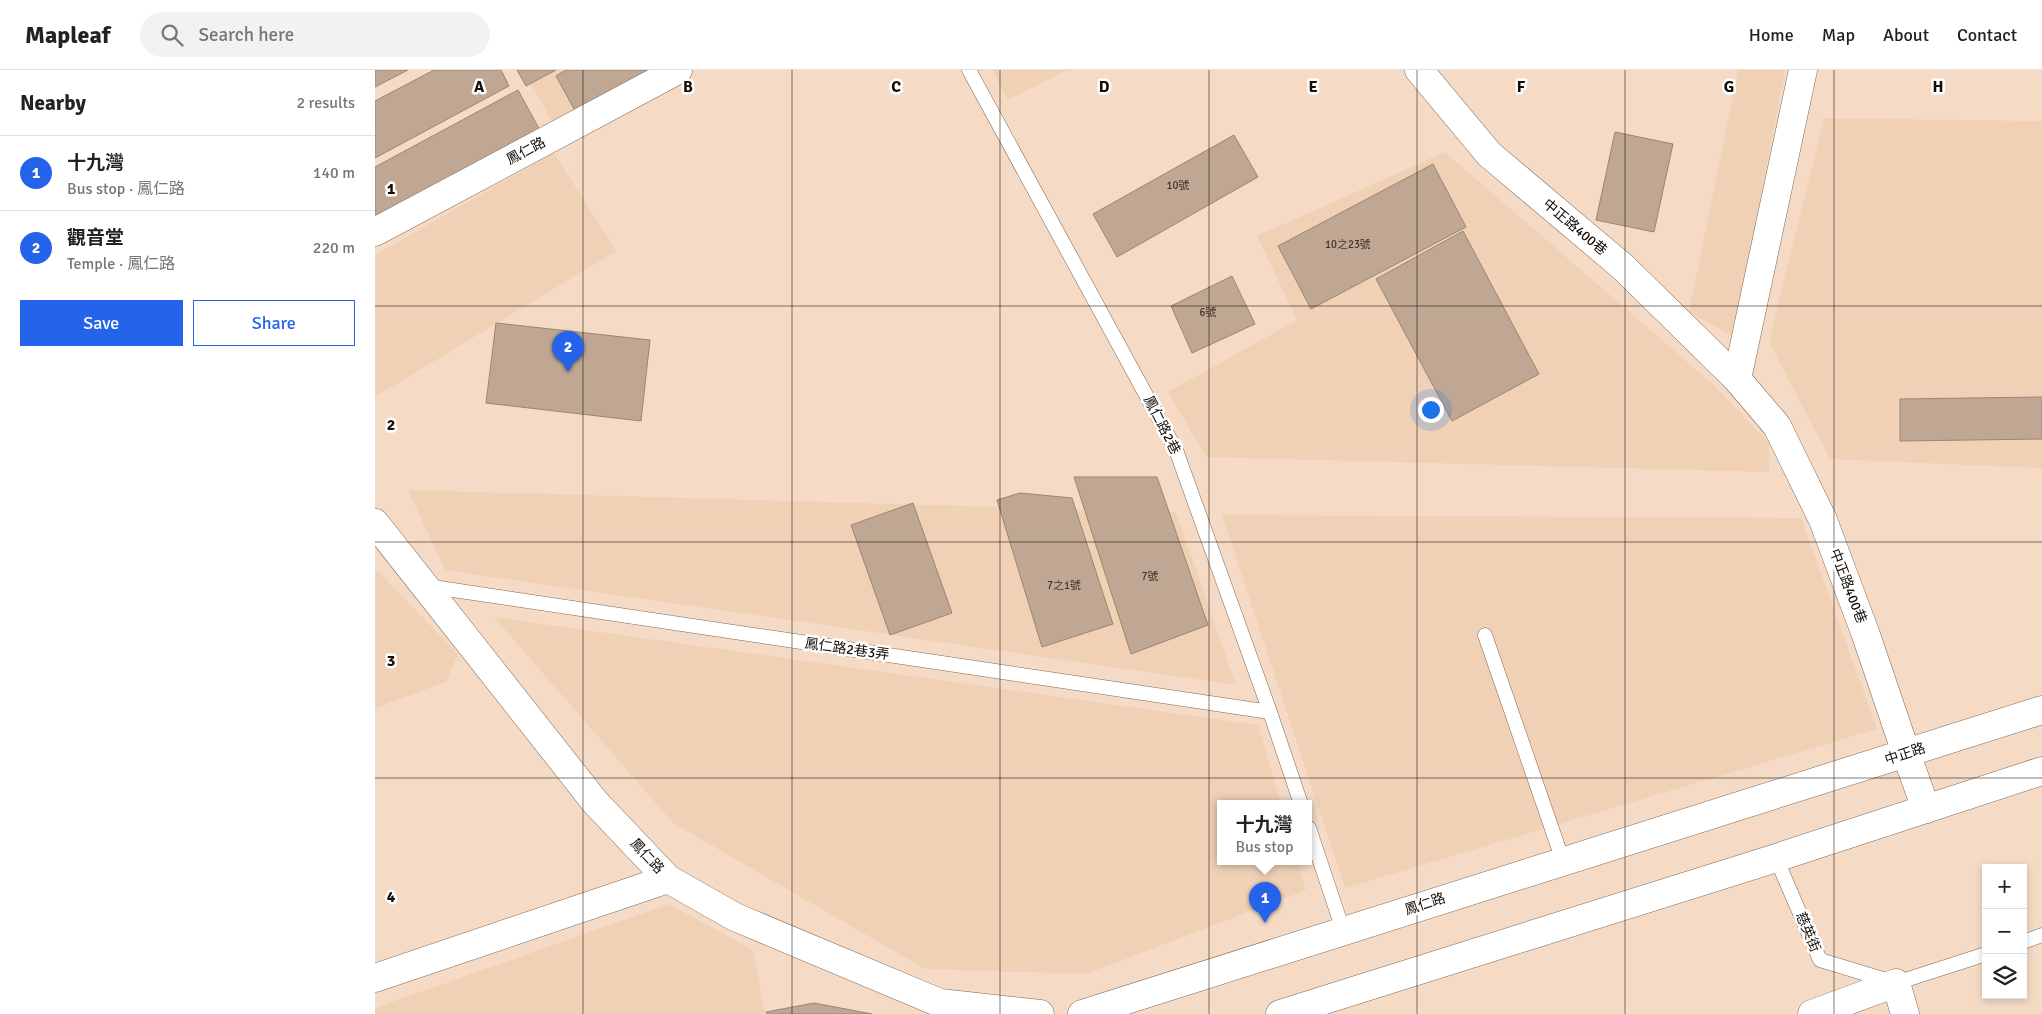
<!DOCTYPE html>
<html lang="en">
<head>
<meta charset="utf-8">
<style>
  :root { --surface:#fff; --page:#f2f2f2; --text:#222; --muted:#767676; --line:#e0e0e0; --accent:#2563eb }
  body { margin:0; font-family:Signika,"Noto Sans TC",sans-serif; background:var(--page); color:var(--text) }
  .controls { position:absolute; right:15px; bottom:15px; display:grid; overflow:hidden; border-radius:0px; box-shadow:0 2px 8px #0003 }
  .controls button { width:45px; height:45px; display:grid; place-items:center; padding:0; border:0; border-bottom:1px solid var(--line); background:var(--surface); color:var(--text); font:25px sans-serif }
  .you { position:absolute; left:1055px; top:339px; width:18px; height:18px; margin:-12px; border:4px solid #fff; border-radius:50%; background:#1a73e8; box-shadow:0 0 0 8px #1a73e833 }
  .badge { display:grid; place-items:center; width:32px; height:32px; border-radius:50%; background:var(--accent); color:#fff; font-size:16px; font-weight:700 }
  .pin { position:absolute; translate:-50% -41px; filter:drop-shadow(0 1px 2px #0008) }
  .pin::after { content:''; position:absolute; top:26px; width:18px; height:15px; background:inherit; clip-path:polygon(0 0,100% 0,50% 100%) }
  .popup { position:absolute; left:842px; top:730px; width:95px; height:65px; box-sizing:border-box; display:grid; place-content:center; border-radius:0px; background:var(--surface); filter:drop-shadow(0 1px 4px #0005); font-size:16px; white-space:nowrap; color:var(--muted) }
  .popup b { font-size:19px; color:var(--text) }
  .popup::after { content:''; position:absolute; left:50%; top:100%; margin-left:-10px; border:10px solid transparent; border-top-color:var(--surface) }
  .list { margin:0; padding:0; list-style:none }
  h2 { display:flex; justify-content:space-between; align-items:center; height:65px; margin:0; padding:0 20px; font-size:21px }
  h2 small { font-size:16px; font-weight:400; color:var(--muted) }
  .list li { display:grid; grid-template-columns:32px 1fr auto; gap:15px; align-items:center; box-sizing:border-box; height:75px; padding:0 20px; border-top:1px solid var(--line) }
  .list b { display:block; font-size:19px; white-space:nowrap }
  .list p { margin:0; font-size:16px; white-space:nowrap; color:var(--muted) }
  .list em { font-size:16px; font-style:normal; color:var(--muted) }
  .actions { display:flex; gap:10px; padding:15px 20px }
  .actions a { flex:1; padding:11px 0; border:1px solid var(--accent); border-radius:0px; text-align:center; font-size:18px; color:var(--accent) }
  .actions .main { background:var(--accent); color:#fff }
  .icon { flex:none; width:28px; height:28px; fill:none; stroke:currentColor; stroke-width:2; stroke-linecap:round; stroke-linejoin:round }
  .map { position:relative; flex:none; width:1667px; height:944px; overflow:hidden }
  header { display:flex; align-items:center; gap:30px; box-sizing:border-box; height:70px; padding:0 25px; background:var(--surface); border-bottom:1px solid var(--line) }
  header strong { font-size:24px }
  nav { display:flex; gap:28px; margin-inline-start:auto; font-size:18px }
  .search { width:350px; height:45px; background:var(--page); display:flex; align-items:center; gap:12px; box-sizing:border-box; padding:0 18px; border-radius:28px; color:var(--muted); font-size:19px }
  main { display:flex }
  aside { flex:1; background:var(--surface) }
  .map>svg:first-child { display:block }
  .built { fill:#f0d1b6 }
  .building { fill:#bfa793; stroke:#9c8571 }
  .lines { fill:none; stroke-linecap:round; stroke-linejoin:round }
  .lane-casing { stroke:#7e6755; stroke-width:15 }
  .street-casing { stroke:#7e6755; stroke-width:29 }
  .secondary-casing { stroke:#7e6755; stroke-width:29 }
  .lane { stroke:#fff; stroke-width:14 }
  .street { stroke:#fff; stroke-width:28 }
  .secondary { stroke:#fff; stroke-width:28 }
  .grid { fill:none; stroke:#150d06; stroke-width:1; stroke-opacity:0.55 }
  .labels { text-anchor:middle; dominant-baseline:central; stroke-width:5; stroke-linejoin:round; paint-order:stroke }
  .number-label { font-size:11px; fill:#403429 }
  .street-label { font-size:14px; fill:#150d06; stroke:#fff }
  .grid-label { font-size:16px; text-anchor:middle; font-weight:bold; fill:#150d06; stroke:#fff; stroke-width:5; stroke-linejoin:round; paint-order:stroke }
</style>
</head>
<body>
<header>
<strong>Mapleaf</strong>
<div class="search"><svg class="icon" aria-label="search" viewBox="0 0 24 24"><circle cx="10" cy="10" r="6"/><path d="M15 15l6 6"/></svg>Search here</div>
<nav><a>Home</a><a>Map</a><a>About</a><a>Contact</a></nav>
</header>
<main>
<aside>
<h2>Nearby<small>2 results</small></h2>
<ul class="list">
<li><span class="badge">1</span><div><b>十九灣</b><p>Bus stop · 鳳仁路</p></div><em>140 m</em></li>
<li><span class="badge">2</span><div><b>觀音堂</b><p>Temple · 鳳仁路</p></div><em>220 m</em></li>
</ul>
<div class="actions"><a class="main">Save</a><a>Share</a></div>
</aside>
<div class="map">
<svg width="1667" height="944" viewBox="0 0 1667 944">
  <rect width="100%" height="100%" fill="#f5dbc6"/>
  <path class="built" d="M 149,0 L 275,0 L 177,52 Z
    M 617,0 L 693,0 L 633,30 Z
    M 1363,0 L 1410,0 L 1359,267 L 1314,242 Z
    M 1449,48 L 1667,51 L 1667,398 L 1455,389 L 1394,272 Z
    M 1070,82 L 1340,316 L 1394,373 L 1394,402 L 831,387 L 793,322 L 922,250 L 882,166 Z
    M 179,83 L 241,181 L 0,327 L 0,185 Z
    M 33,420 L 801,442 L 861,615 L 70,500 Z
    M 847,445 L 1426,448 L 1502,659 L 970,818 Z
    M 4,502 L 83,584 L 71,612 L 0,638 L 0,504 Z
    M 119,547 L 883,655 L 906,734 L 846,734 L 846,792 L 923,792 L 931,820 L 711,904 L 550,899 L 298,753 Z
    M 294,834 L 378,880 L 390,944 L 0,944 L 0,938 Z"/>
  <path class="building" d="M 0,0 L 33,0 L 0,17 Z
    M 59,0 L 126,0 L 134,16 L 0,88 L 0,31 Z
    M 142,0 L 181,0 L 151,16 Z
    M 191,0 L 291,0 L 204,48 L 181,6 Z
    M 143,20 L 167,64 L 0,154 L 0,97 Z
    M 1240,62 L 1298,74 L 1279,162 L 1221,150 Z
    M 859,65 L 883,107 L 742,187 L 718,144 Z
    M 1058,94 L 1091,157 L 936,239 L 903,176 Z
    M 1088,161 L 1164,304 L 1077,351 L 1001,209 Z
    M 857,206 L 880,254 L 817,283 L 796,236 Z
    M 121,253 L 275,270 L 266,351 L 111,333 Z
    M 1667,327 L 1667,369 L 1525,371 L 1525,329 Z
    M 699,407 L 782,407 L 833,555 L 756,584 Z
    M 645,423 L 697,428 L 738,554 L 667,577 L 622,430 Z
    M 538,433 L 577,543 L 515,565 L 476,455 Z
    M 439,933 L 497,944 L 392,944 L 391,942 Z"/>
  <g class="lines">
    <defs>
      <path id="lane" d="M 594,0 L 801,380 L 895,642 L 926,734
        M 51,516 L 895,642
        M 1110,565 L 1188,791
        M 934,758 L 968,860
        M 1401,788 L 1445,890 L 1521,913 L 1611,884
        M 1648,872 L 1667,865"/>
      <path id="street" d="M 1044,0 L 1114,84 L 1248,197 L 1362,309 L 1402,356 L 1448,450 L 1491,565 L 1531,683 L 1551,739
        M 0,162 L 303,0
        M 1362,309 L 1428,0
        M 0,453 L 220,732 L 293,809 L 360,847 L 565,933 L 665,944
        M 0,908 L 293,809
        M 1437,944 L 1521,913 L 1530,944"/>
      <path id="secondary" d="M 707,944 C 1027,841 1348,743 1667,640
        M 905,944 L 1401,788 L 1667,701"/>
    </defs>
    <use href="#lane" class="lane-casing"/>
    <use href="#street" class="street-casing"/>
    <use href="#secondary" class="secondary-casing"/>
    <use href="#lane" class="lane"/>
    <use href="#street" class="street"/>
    <use href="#secondary" class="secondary"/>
  </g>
  <path class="grid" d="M 208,0 L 208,944M 417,0 L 417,944M 625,0 L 625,944M 834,0 L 834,944M 1042,0 L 1042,944M 1250,0 L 1250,944M 1459,0 L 1459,944M 0,236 L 1667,236M 0,472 L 1667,472M 0,708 L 1667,708"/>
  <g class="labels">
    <g class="number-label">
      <text x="803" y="115">10號</text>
      <text x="973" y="174">10之23號</text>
      <text x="833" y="242">6號</text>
      <text x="775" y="506">7號</text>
      <text x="689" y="515">7之1號</text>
    </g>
    <g class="street-label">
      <text transform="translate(151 81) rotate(-28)">鳳仁路</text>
      <text transform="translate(1200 157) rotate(40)">中正路400巷</text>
      <text transform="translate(787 355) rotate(63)">鳳仁路2巷</text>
      <text transform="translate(1473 516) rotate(69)">中正路400巷</text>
      <text transform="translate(472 579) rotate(8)">鳳仁路2巷3弄</text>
      <text transform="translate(1530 684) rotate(-18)">中正路</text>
      <text transform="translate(272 786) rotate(47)">鳳仁路</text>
      <text transform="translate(1050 834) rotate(-18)">鳳仁路</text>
      <text transform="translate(1433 862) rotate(67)">慈英街</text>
    </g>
  </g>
  <g class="grid-label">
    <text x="104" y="22">A</text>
    <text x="313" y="22">B</text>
    <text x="521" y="22">C</text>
    <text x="729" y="22">D</text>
    <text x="938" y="22">E</text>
    <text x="1146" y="22">F</text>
    <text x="1354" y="22">G</text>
    <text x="1563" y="22">H</text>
    <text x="16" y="124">1</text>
    <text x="16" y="360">2</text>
    <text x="16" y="596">3</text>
    <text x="16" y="832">4</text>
  </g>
</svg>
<div class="controls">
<button>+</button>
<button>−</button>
<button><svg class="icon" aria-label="layers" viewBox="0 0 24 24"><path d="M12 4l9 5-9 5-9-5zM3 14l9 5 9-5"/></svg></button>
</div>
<div class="you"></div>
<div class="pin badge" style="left:890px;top:853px">1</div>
<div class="popup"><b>十九灣</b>Bus stop</div>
<div class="pin badge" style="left:193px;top:302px">2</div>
</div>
</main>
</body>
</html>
